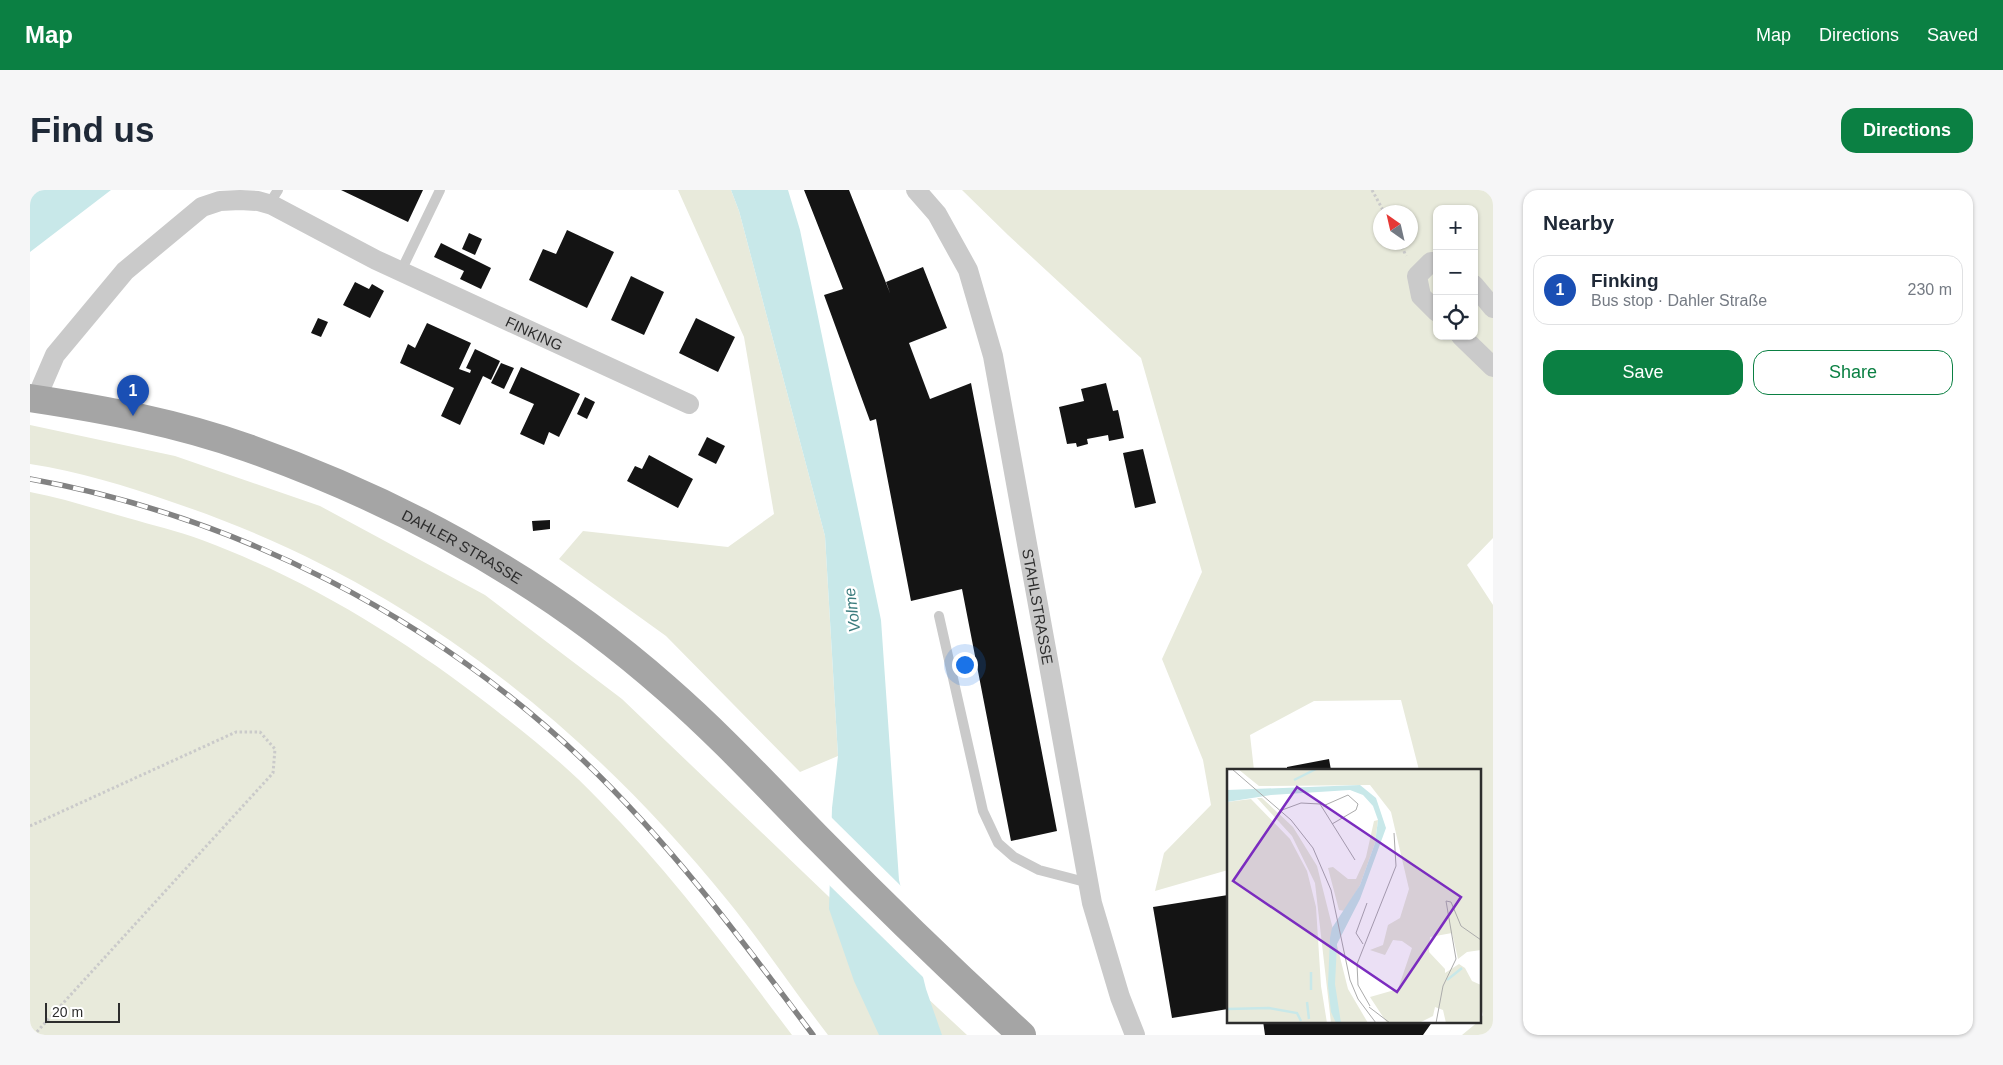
<!DOCTYPE html>
<html lang="en">
<head>
<meta charset="utf-8">
<style>
  :root { --surface:#fff; --page:#f6f6f7; --text:#1f2937; --muted:#747a83; --line:#e0e1e3; --accent:#0b8043 }
  body { margin:0; font-family:Helvetica,sans-serif; background:var(--page); color:var(--text) }
  .controls { position:absolute; right:15px; top:15px; display:grid; overflow:hidden; border-radius:10px; box-shadow:0 1px 4px #0004 }
  .controls button { width:45px; height:45px; display:grid; place-items:center; padding:0; border:0; border-bottom:1px solid var(--line); background:var(--surface); color:var(--text); font:25px sans-serif }
  .compass { position:absolute; left:1343px; top:15px; width:45px; height:45px; border-radius:50%; background:var(--surface); box-shadow:0 1px 4px #0004; rotate:326deg }
  .scale { position:absolute; left:15px; bottom:12px; width:75px; box-sizing:border-box; padding-left:5px; border:2px solid #2d2d2d; border-top:0; font-size:14px; line-height:18px; white-space:nowrap; color:#2d2d2d; -webkit-text-stroke:4px #fff; paint-order:stroke }
  .you { position:absolute; left:934px; top:474px; width:18px; height:18px; margin:-12px; border:4px solid #fff; border-radius:50%; background:#1a73e8; box-shadow:0 0 0 8px #1a73e833 }
  .badge { display:grid; place-items:center; width:32px; height:32px; border-radius:50%; background:var(--accent); color:#fff; font-size:16px; font-weight:700 }
  .pin { position:absolute; translate:-50% -41px; filter:drop-shadow(0 1px 2px #0008) }
  .pin::after { content:''; position:absolute; top:26px; width:18px; height:15px; background:inherit; clip-path:polygon(0 0,100% 0,50% 100%) }
  .list { margin:0; padding:0; list-style:none }
  h2 { display:flex; justify-content:space-between; align-items:center; height:65px; margin:0; padding:0 20px; font-size:21px }
  h2 small { font-size:16px; font-weight:400; color:var(--muted) }
  .list li { display:grid; grid-template-columns:32px 1fr auto; gap:15px; align-items:center; box-sizing:border-box; height:70px; margin:0 10px 10px; padding:0 10px; border:1px solid var(--line); border-radius:15px }
  .list b { display:block; font-size:19px; white-space:nowrap }
  .list p { margin:0; font-size:16px; white-space:nowrap; color:var(--muted) }
  .list em { font-size:16px; font-style:normal; color:var(--muted) }
  .actions { display:flex; gap:10px; padding:15px 20px }
  .actions a { flex:1; padding:11px 0; border:1px solid var(--accent); border-radius:15px; text-align:center; font-size:18px; color:var(--accent) }
  .actions .main { background:var(--accent); color:#fff }
  .icon { flex:none; width:28px; height:28px; fill:none; stroke:currentColor; stroke-width:2; stroke-linecap:round; stroke-linejoin:round }
  .map { position:relative; flex:none; width:1463px; height:845px; overflow:hidden; border-radius:15px }
  header { display:flex; align-items:center; gap:30px; box-sizing:border-box; height:70px; padding:0 25px; background:var(--accent); color:#fff }
  header strong { font-size:24px }
  nav { display:flex; gap:28px; margin-inline-start:auto; font-size:18px }
  .intro { display:flex; align-items:center; justify-content:space-between; box-sizing:border-box; height:120px; padding:0 30px }
  h1 { margin:0; font-size:35px }
  .button { padding:12px 22px; border-radius:15px; background:var(--accent); color:#fff; font-size:18px; font-weight:700 }
  main { display:flex; gap:30px; padding:0 30px }
  aside { flex:1; background:var(--surface); border-radius:15px; box-shadow:0 1px 4px #0004 }
  .map>svg:first-child { display:block }
  .green { fill:#e8eadb; fill-rule:evenodd }
  .water { fill:#c8e8e9 }
  .pier { fill:#fff }
  .building { fill:#141414 }
  .lines { fill:none; stroke-linecap:round; stroke-linejoin:round }
  .path { stroke:#cacaca; stroke-width:3; stroke-dasharray:2.5 2.5; stroke-linecap:butt }
  .service { stroke:#cacaca; stroke-width:10 }
  .minor { stroke:#cacaca; stroke-width:20 }
  .primary { stroke:#a5a5a5; stroke-width:28 }
  .rail-casing { stroke:#828282; stroke-width:5.5 }
  .rail { stroke:#fff; stroke-width:4; stroke-dasharray:11; stroke-linecap:butt }
  .labels { text-anchor:middle; dominant-baseline:central; stroke-width:5; stroke-linejoin:round; paint-order:stroke }
  .street-label { font-size:15px; fill:#2d2d2d; stroke:#fff }
  .water-label { font-size:16px; font-style:italic; fill:#3b7c7e; stroke:#fff }
  .inset-river { fill:none; stroke:#c8e8e9; stroke-width:2.5 }
  .inset-road { fill:none; stroke:#ababab; stroke-width:1 }
  .view { fill:#7b2cbf; fill-opacity:0.15; stroke:#7b2cbf; stroke-width:2.5 }
  .inset-edge { fill:none; stroke:#2d2d2d; stroke-width:2.5 }
</style>
</head>
<body>
<header>
<strong>Map</strong>
<nav><a>Map</a><a>Directions</a><a>Saved</a></nav>
</header>
<div class="intro"><h1>Find us</h1><a class="button">Directions</a></div>
<main>
<div class="map">
<svg width="1463" height="845" viewBox="0 0 1463 845">
  <rect width="100%" height="100%" fill="#fff"/>
  <path class="green" d="M 648,0 L 701,0 L 709,21 L 795,346 L 808,566 L 770,582 L 636,446 L 529,369 L 553,341 L 698,357 L 744,324 L 714,147 Z
    M 932,0 L 1463,0 L 1463,348 L 1437,375 L 1463,415 L 1463,845 L 1432,845 L 1449,831 L 1453,825 L 1449,810 L 1449,580 L 1389,580 L 1371,510 L 1284,511 L 1220,545 L 1224,580 L 1198,580 L 1198,680 L 1125,701 L 1134,663 L 1181,615 L 1173,570 L 1132,469 L 1172,382 L 1111,168 L 978,45 ZM 1407,19 L 1444,19 L 1444,146 L 1407,146 ZM 1350,22 L 1380,22 L 1380,52 L 1350,52 Z
    M 0,235 L 145,266 L 290,316 L 455,405 L 592,509 L 820,727 L 894,805 L 937,845 L 798,845 C 764,801 733,754 698,711 C 549,527 367,387 142,312 C 96,296 48,281 0,274 Z
    M 0,302 C 33,308 65,319 98,328 C 122,335 148,341 172,350 C 279,390 374,449 463,518 C 500,547 537,576 569,610 C 640,682 701,764 762,845 L 0,845 Z"/>
  <path class="water" d="M 0,0 L 81,0 L 0,62 Z
    M 701,0 L 758,0 L 770,40 L 851,430 L 869,690 L 896,799 L 912,845 L 849,845 L 824,791 L 799,719 L 802,618 L 808,566 L 795,346 L 709,21 Z"/>
  <path class="pier" d="M 799,625 L 873,698 L 896,790 L 797,693 Z"/>
  <path class="building" d="M 311,0 L 393,0 L 378,32 Z
    M 774,0 L 819,0 L 860,103 L 856,92 L 893,77 L 917,138 L 879,153 L 900,209 L 941,193 L 1027,641 L 981,651 L 932,399 L 881,411 L 846,229 L 840,231 L 794,105 L 813,99 Z
    M 537,40 L 584,62 L 557,118 L 499,90 L 513,59 L 526,64 Z
    M 439,43 L 452,49 L 445,65 L 432,59 Z
    M 411,53 L 461,78 L 451,99 L 430,89 L 434,81 L 404,67 Z
    M 601,86 L 634,102 L 614,145 L 581,130 Z
    M 325,92 L 339,99 L 342,94 L 354,101 L 340,128 L 313,115 Z
    M 288,128 L 298,132 L 291,147 L 281,143 Z
    M 666,128 L 705,147 L 688,182 L 649,163 Z
    M 397,133 L 441,153 L 429,179 L 440,183 L 441,180 L 436,178 L 445,159 L 470,171 L 461,190 L 453,186 L 430,235 L 411,226 L 424,198 L 370,173 L 378,154 L 385,158 Z
    M 471,173 L 484,178 L 474,199 L 461,193 Z
    M 491,177 L 550,204 L 529,247 L 519,242 L 514,255 L 490,244 L 504,214 L 479,203 Z
    M 1076,193 L 1083,221 L 1088,220 L 1094,248 L 1079,251 L 1078,245 L 1057,249 L 1058,254 L 1047,257 L 1046,253 L 1037,254 L 1029,217 L 1054,211 L 1051,199 Z
    M 555,207 L 565,212 L 557,229 L 547,224 Z
    M 677,247 L 695,256 L 686,274 L 668,265 Z
    M 1113,259 L 1126,313 L 1105,318 L 1093,263 Z
    M 619,265 L 663,289 L 648,318 L 597,291 L 605,276 L 612,279 Z
    M 520,330 L 520,339 L 503,341 L 502,331 Z
    M 1299,569 L 1301,580 L 1257,580 L 1257,577 Z
    M 1198,705 L 1198,819 L 1142,828 L 1123,717 Z
    M 1233,831 L 1403,831 L 1393,845 L 1235,845 Z"/>
  <g class="lines">
    <path class="path" d="M 1342,0 L 1354,22
      M 1370,52 L 1376,66
      M 0,636 L 206,542 L 230,542 L 245,559 L 243,583 L 4,845"/>
    <path class="service" d="M 239,14 L 248,0
      M 371,81 L 410,0
      M 909,426 L 953,621 L 968,653 L 984,667 L 1009,680 L 1059,693"/>
    <g class="minor">
      <path id="s1" d="M 886,0 L 907,24 L 938,80 L 963,166 L 1062,713 L 1090,807 L 1105,845"/>
      <path d="M 1407,72 L 1401,72 L 1387,86 L 1391,106 L 1407,122"/>
      <path d="M 1444,95 L 1463,118"/>
      <path d="M 1431,146 L 1463,177"/>
      <path id="s2" d="M 6,209 L 25,165 L 95,81 L 172,17 L 190,11 L 210,10 L 228,11 L 242,15 L 346,70 L 659,214"/>
    </g>
    <path class="primary" id="s3" d="M 0,208 C 73,219 148,233 218,258 C 370,312 515,391 636,498 C 690,545 737,596 787,647 C 854,715 922,781 992,845"/>
    <defs>
      <path id="rail" d="M 0,289 C 206,326 403,427 554,571 C 640,653 712,750 783,845"/>
    </defs>
    <use href="#rail" class="rail-casing"/>
    <use href="#rail" class="rail"/>
  </g>
  <g class="labels">
    <g class="street-label">
      <text stroke="none"><textPath href="#s2" startOffset="621">FINKING</textPath></text>
      <text stroke="none"><textPath href="#s3" startOffset="460">DAHLER STRASSE</textPath></text>
      <text stroke="none"><textPath href="#s1" startOffset="440">STAHLSTRASSE</textPath></text>
    </g>
    <g class="water-label">
      <text transform="translate(822 420) rotate(-97)">Volme</text>
    </g>
  </g>
  <g transform="translate(1197 579)">
    <rect width="254" height="254" fill="#fff"/>
    <path d="M 11,0 L 254,0 L 254,181 L 240,183 L 231,190 L 225,164 L 203,168 L 202,183 L 218,200 L 218,204 L 232,195 L 238,199 L 245,212 L 254,216 L 254,254 L 219,254 L 216,241 L 208,238 L 206,247 L 192,254 L 160,254 L 143,228 L 171,220 L 185,179 L 175,172 L 166,171 L 158,186 L 143,181 L 156,176 L 161,156 L 173,149 L 182,120 L 164,43 L 143,16 L 32,17 ZM 30,29 L 35,29 L 66,58 L 90,97 L 121,220 L 141,254 L 104,254 L 88,114 L 65,67 ZM 24,30 L 63,70 L 80,102 L 89,138 L 94,217 L 100,254 L 0,254 L 0,33 ZM 151,51 L 148,74 L 133,116 L 118,142 L 112,141 L 101,99 L 106,98 L 121,110 L 129,110 L 139,88 L 147,52 Z" fill="#e8eadb"/>
    <path d="M 133,16 L 149,29 L 159,59 L 133,130 L 110,175 L 108,215 L 114,254 L 109,254 L 104,243 L 101,216 L 103,169 L 105,159 L 133,116 L 148,74 L 151,51 L 146,37 L 136,26 L 123,21 L 44,26 L 0,33 L 0,21 Z" fill="#c8e8e9"/>
    <path class="inset-river" d="M 67,11 L 89,0M 220,211 L 235,199M 84,221 L 84,203M 80,233 L 82,250M 0,240 L 42,239 L 70,244 L 74,252"/>
    <path class="inset-road" d="M 5,0 L 64,51 L 86,79 L 104,121 L 123,211 L 131,230 L 149,254M 96,37 L 121,26 L 131,35 L 129,41 L 105,55M 55,41 L 74,34 L 93,35 L 128,91M 136,175 L 129,164 L 140,134M 143,237 L 131,216 L 130,195 L 169,97 L 167,64M 142,238 L 163,254M 209,254 L 216,217 L 229,190 L 219,132 L 224,133 L 234,157 L 254,171"/>
    <path class="view" d="M 70,18 L 234,128 L 170,223 L 6,112 Z"/>
    <rect width="254" height="254" class="inset-edge"/>
  </g>
</svg>
<div class="controls">
<button>+</button>
<button>−</button>
<button><svg class="icon" aria-label="locate" viewBox="0 0 24 24"><circle cx="12" cy="12" r="6"/><path d="M12 2v4M12 18v4M2 12h4M18 12h4"/></svg></button>
</div>
<svg class="compass" viewBox="-18 -18 36 36"><path d="M0-13l5 13h-10z" fill="#e53935"/><path d="M0 13l5-13h-10z" fill="#747a83"/></svg>
<div class="scale">20 m</div>
<div class="you"></div>
<div class="pin badge" style="left:103px;top:226px;background:#1a4fb4">1</div>
</div>
<aside>
<h2>Nearby<small></small></h2>
<ul class="list">
<li><span class="badge" style="background:#1a4fb4">1</span><div><b>Finking</b><p>Bus stop · Dahler Straße</p></div><em>230 m</em></li>
</ul>
<div class="actions"><a class="main">Save</a><a>Share</a></div>
</aside>
</main>
</body>
</html>
